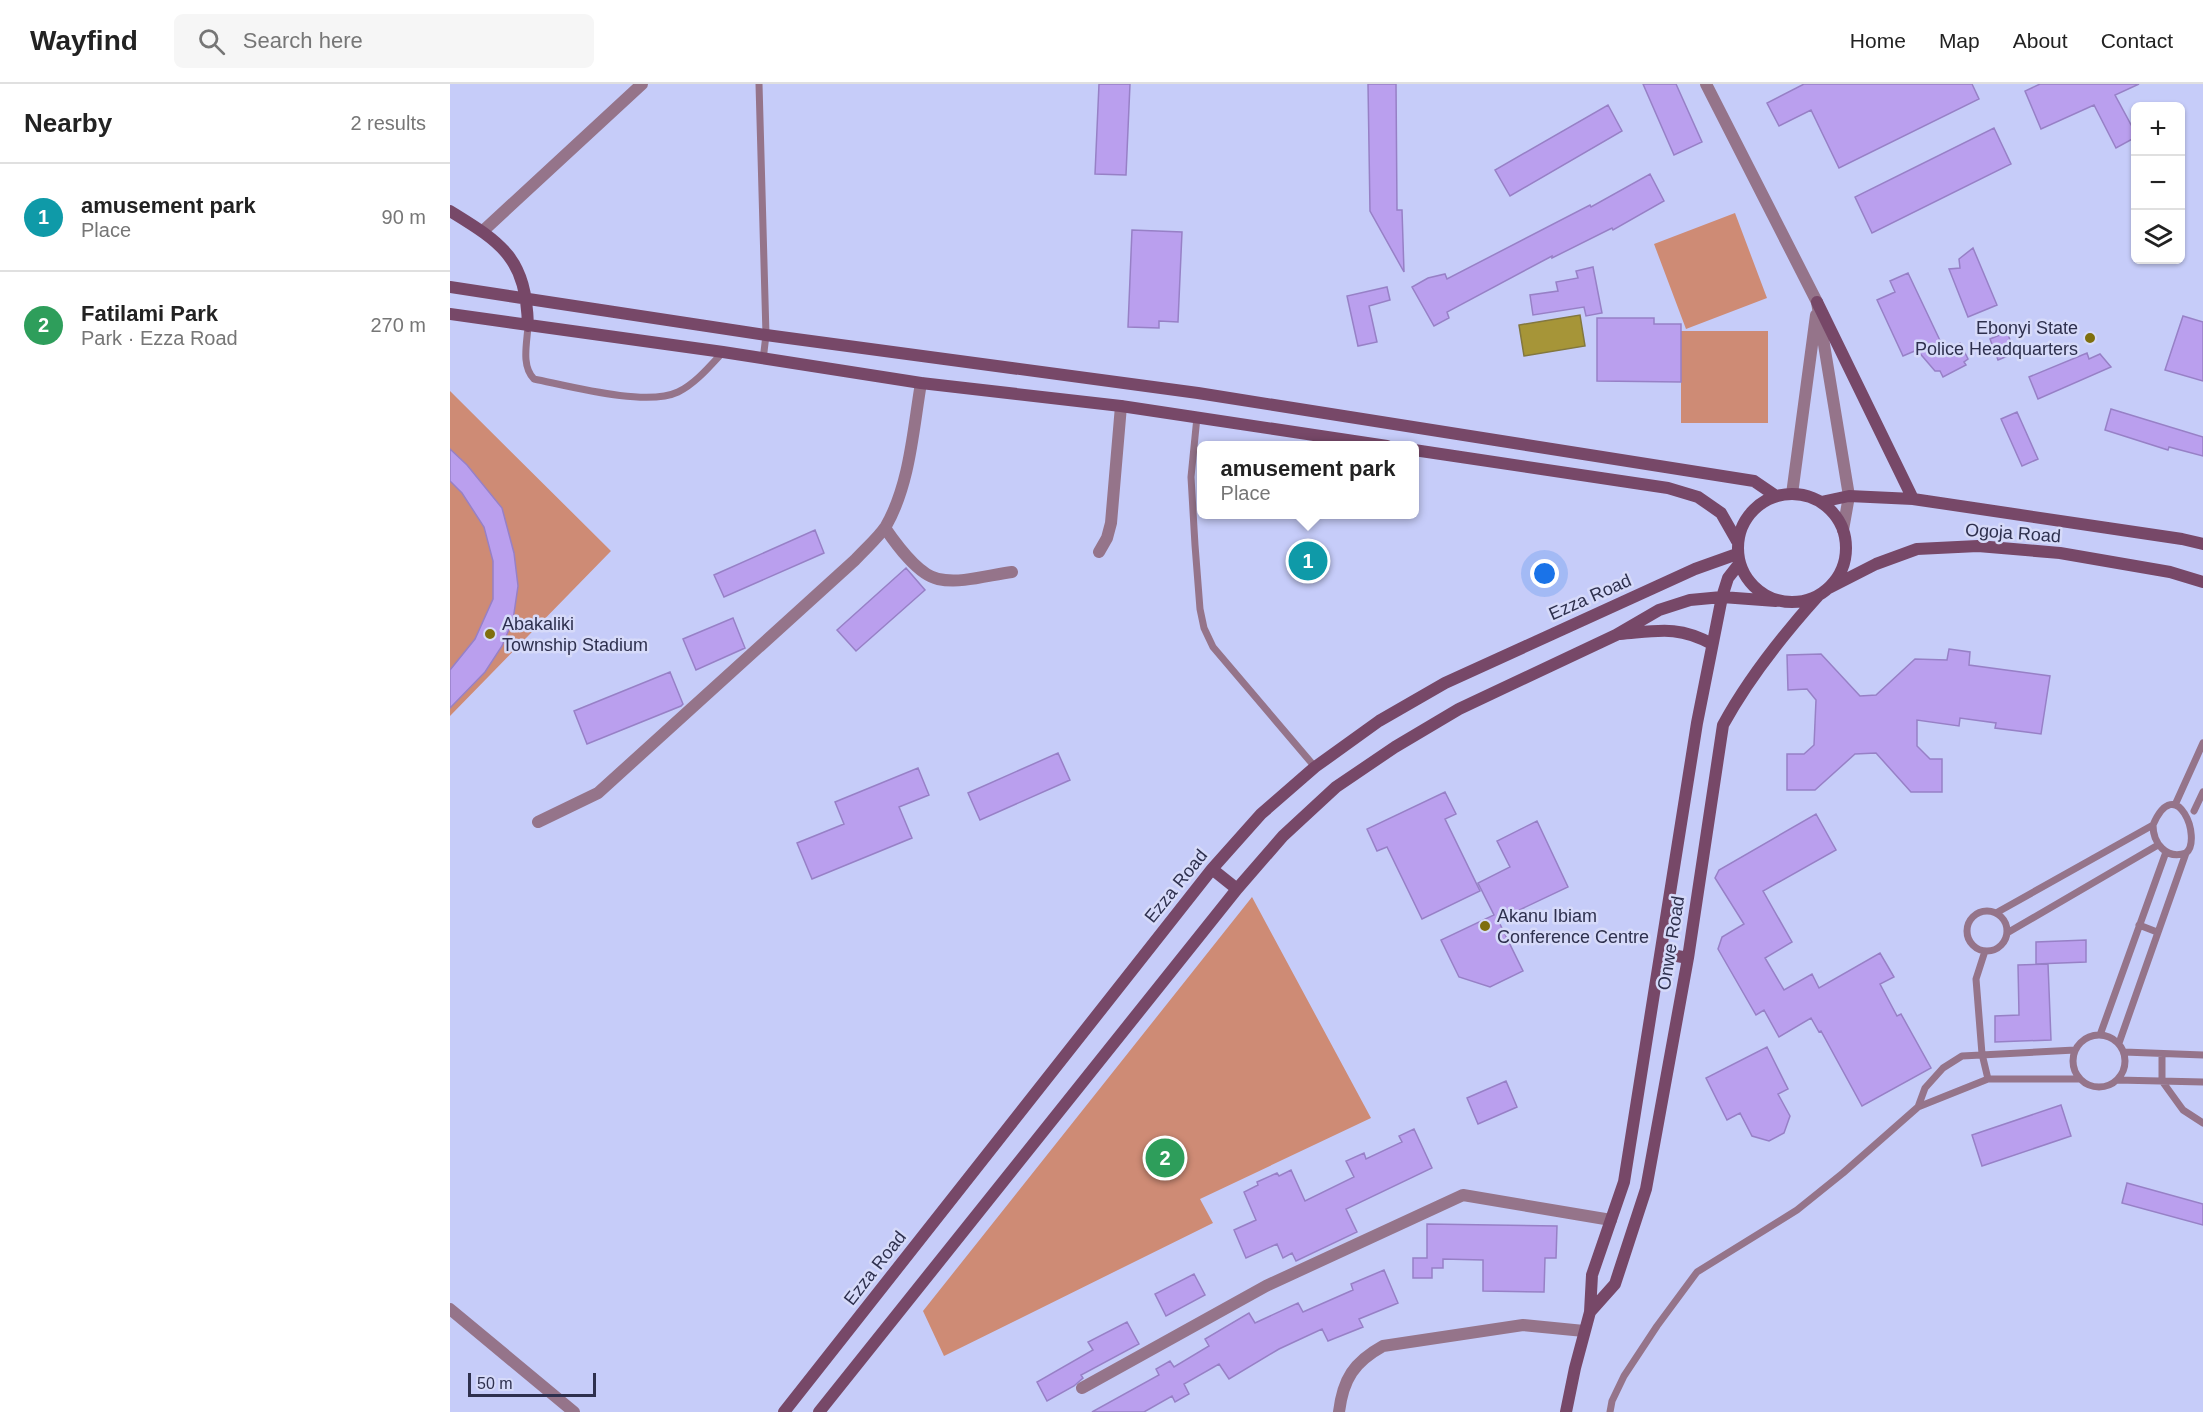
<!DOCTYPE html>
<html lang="en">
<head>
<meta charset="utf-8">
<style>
  :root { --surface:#fff; --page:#f6f6f6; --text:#222; --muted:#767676; --line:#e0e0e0; --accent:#0b8043 }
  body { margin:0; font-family:Helvetica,sans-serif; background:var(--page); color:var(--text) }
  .controls { position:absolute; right:18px; top:18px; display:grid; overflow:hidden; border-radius:9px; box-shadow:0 2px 4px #0004 }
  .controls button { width:54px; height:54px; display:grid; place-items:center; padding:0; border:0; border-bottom:2px solid var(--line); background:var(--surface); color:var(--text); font:30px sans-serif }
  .scale { position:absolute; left:18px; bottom:15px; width:128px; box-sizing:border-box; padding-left:6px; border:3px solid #2e304e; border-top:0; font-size:16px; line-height:21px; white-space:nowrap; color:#2e304e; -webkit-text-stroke:4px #d6daf9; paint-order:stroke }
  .you { position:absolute; left:1095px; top:490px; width:21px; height:21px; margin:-15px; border:4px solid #fff; border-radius:50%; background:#1a73e8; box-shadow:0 0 0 9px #1a73e833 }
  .badge { display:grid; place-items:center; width:39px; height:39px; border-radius:50%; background:var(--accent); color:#fff; font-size:20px; font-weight:700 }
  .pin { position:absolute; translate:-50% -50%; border:3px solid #fff; box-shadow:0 2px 6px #0006 }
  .popup { position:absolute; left:747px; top:357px; width:222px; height:78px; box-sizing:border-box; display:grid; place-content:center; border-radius:9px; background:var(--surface); filter:drop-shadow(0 2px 4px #0005); font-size:20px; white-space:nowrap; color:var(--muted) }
  .popup b { font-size:22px; color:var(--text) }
  .popup::after { content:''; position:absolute; left:50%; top:100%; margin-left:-12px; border:12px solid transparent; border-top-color:var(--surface) }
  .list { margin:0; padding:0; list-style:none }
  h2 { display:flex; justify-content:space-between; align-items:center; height:78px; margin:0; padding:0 24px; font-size:26px }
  h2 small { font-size:20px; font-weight:400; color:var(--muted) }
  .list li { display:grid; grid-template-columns:39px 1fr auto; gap:18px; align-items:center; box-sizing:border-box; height:108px; padding:0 24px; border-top:2px solid var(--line) }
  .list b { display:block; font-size:22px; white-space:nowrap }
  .list p { margin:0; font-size:20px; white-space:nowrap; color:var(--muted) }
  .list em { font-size:20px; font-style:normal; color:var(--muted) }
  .icon { flex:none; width:33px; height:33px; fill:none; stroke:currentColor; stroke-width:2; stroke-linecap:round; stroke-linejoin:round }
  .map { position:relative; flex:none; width:1753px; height:1328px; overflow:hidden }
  header { display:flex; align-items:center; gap:36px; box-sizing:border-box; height:84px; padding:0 30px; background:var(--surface); border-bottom:2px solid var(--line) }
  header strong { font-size:28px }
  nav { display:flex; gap:33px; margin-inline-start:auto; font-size:21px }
  .search { width:420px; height:54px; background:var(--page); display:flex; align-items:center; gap:15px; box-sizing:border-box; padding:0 21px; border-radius:9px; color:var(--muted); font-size:22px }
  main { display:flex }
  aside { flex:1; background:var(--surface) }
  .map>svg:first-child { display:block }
  .green { fill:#ce8b75 }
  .water { fill:#a69538; stroke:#82773f; stroke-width:1.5 }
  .building { fill:#ba9fee; stroke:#9780c6; stroke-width:1.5 }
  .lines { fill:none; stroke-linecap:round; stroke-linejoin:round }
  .service { stroke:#95748a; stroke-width:7 }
  .minor { stroke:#95748a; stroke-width:12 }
  .tertiary { stroke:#95748a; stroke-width:12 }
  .secondary { stroke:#774868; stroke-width:12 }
  .poi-dot { fill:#7f6f0e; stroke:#d6daf9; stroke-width:2 }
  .labels { text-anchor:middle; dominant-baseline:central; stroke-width:5; stroke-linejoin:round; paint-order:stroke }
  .poi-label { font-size:18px; fill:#2e304e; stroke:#d6daf9; text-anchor:start }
  .street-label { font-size:18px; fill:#2e304e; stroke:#d6daf9 }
</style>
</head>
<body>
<header>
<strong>Wayfind</strong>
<div class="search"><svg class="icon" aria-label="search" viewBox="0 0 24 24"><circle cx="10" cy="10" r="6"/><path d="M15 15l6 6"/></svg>Search here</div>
<nav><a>Home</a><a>Map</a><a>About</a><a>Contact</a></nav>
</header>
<main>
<aside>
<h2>Nearby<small>2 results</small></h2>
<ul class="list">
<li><span class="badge" style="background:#0f9aa8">1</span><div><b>amusement park</b><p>Place</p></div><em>90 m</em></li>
<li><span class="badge" style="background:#2e9e5b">2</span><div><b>Fatilami Park</b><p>Park · Ezza Road</p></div><em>270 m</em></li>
</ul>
</aside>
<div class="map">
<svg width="1753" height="1328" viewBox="0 0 1753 1328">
  <rect width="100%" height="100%" fill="#c6ccf9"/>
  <path class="green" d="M 1285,129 L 1317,214 L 1236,245 L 1204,160 Z
    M 1231,247 L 1318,247 L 1318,339 L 1231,339 Z
    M 0,307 L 161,467 L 0,632 Z
    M 802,813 L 921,1034 L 750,1115 L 763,1139 L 494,1272 L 473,1227 Z"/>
  <path class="water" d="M 1130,231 L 1135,262 L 1074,272 L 1069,241 Z"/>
  <path class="building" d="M 649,0 L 680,0 L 676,91 L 645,90 Z
    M 918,0 L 946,0 L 947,126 L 952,126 L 954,188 L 920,127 Z
    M 1193,0 L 1226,0 L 1252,58 L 1224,71 Z
    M 1354,0 L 1522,0 L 1529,15 L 1389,84 L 1361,26 L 1329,42 L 1317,19 Z
    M 1590,0 L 1689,0 L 1665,11 L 1686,50 L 1686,53 L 1666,64 L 1644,21 L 1591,45 L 1575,7 Z
    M 1158,21 L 1172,47 L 1060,112 L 1045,86 Z
    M 1544,44 L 1561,80 L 1422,149 L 1405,113 Z
    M 1200,90 L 1214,117 L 1163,146 L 1162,144 L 1102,174 L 1102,172 L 997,228 L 999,234 L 984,242 L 962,203 L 978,194 L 995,190 L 997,195 L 1140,121 L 1141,123 Z
    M 682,146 L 732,148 L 728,238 L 709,237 L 709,244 L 678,243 Z
    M 1523,164 L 1547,221 L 1518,233 L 1499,185 L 1510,184 L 1509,175 Z
    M 1143,183 L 1152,229 L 1136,232 L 1134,223 L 1083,231 L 1080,211 L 1108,207 L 1106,198 L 1128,194 L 1126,187 Z
    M 1458,189 L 1495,267 L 1510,259 L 1518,275 L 1514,278 L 1516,281 L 1493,293 L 1490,287 L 1485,287 L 1467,266 L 1453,272 L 1427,216 L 1445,208 L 1440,197 Z
    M 937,203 L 940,216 L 919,222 L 927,258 L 908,262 L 897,212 Z
    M 1733,232 L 1753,238 L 1753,297 L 1715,286 Z
    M 1147,234 L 1204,234 L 1204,240 L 1231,240 L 1231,298 L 1147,297 Z
    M 1557,248 L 1565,269 L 1548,276 L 1540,255 Z
    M 1637,269 L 1639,275 L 1650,270 L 1661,283 L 1588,315 L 1579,293 Z
    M 1661,325 L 1753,353 L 1753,372 L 1719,363 L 1718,366 L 1655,346 Z
    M 1567,328 L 1588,375 L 1572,382 L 1551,335 Z
    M 0,365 L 17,381 L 52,424 L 64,469 L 68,502 L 63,536 L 52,562 L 35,588 L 0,624 L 0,586 L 25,555 L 43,515 L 43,477 L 34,443 L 12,409 L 0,397 Z
    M 365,446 L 374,469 L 274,513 L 264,491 Z
    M 456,484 L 475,506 L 406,567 L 387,546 Z
    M 283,534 L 295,564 L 246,586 L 233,555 Z
    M 1499,565 L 1520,568 L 1519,581 L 1600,592 L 1591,650 L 1545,644 L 1546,639 L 1510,634 L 1509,642 L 1467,636 L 1467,662 L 1480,675 L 1492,675 L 1492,708 L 1461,708 L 1426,669 L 1405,670 L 1365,706 L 1337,706 L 1337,670 L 1354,670 L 1364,661 L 1366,616 L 1357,605 L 1338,606 L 1337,571 L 1371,570 L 1410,612 L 1426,611 L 1465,575 L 1497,576 Z
    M 220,588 L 233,620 L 231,622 L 137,660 L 124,627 Z
    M 608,669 L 620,696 L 530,736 L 518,709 Z
    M 468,684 L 479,711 L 449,723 L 462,754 L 362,795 L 347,759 L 394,740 L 385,718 Z
    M 995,708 L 1006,730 L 995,735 L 1030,807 L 972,835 L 937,763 L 927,767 L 917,745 Z
    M 1366,730 L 1386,766 L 1313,807 L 1342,858 L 1315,874 L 1334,906 L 1362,890 L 1369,904 L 1430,869 L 1444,893 L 1430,900 L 1447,932 L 1451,930 L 1481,984 L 1412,1022 L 1371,947 L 1369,948 L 1361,934 L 1329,953 L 1314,926 L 1306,931 L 1268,865 L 1272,853 L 1294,840 L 1265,794 L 1269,786 Z
    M 1087,737 L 1118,803 L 1048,836 L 1073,887 L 1040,903 L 1009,893 L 991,856 L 1044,831 L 1028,799 L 1060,783 L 1047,757 Z
    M 1636,856 L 1636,878 L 1586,880 L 1586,858 Z
    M 1598,880 L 1601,956 L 1545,958 L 1545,932 L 1569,931 L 1568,881 Z
    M 1317,963 L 1338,1005 L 1328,1010 L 1340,1032 L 1334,1049 L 1319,1057 L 1302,1052 L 1290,1029 L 1277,1036 L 1256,994 Z
    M 1056,997 L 1067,1023 L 1028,1040 L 1017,1014 Z
    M 1611,1021 L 1621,1052 L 1532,1082 L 1522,1051 Z
    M 964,1045 L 982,1084 L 896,1125 L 907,1148 L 846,1177 L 842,1169 L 833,1174 L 827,1160 L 796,1174 L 784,1146 L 806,1136 L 794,1108 L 808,1101 L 807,1098 L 827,1089 L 829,1092 L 841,1086 L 855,1117 L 904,1093 L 896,1077 L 914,1069 L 916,1075 L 952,1058 L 949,1052 Z
    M 1677,1099 L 1753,1120 L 1753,1141 L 1672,1119 Z
    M 977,1140 L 1107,1142 L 1106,1174 L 1095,1174 L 1094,1208 L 1033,1207 L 1033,1176 L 993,1175 L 993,1184 L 982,1184 L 982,1194 L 963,1194 L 963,1174 L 977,1174 Z
    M 934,1186 L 948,1219 L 909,1235 L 913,1243 L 878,1257 L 872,1245 L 829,1265 L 779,1295 L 769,1280 L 734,1300 L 739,1310 L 725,1318 L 722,1312 L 694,1328 L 642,1328 L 709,1291 L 706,1285 L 720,1277 L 724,1283 L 759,1262 L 755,1255 L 799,1229 L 805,1239 L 848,1219 L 853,1228 L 903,1206 L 901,1200 Z
    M 744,1190 L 755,1211 L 716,1232 L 705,1210 Z
    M 677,1238 L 689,1260 L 631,1291 L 633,1294 L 624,1302 L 597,1317 L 587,1298 L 643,1266 L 638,1258 Z"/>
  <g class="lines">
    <path class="service" d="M 309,0 L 316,251 L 313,276
      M 78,242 C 77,259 71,282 84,295 C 119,302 196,323 228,308 C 245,300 260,282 273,268
      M 747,333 L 741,393 L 745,461 L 750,525 L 754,544 L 763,563 L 865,683
      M 1725,721 L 1753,659
      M 1744,727 L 1753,708
      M1517 847a20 20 0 1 1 40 0a20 20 0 1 1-40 0Z
      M 1546,829 L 1703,741 C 1726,687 1753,755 1736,769 C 1716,776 1703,759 1703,741
      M 1689,841 L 1707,848
      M 1557,849 L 1708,761
      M 1535,867 L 1526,895 L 1532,970 L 1538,995
      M1623 977a26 26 0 1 1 52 0a26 26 0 1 1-52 0Z
      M 1650,951 L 1716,768
      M 1669,959 L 1736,769
      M 1674,968 L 1753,971
      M 1712,970 L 1712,997 L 1733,1026 L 1753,1039
      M 1667,996 L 1753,998
      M 1468,1023 L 1475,1004 L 1493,984 L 1512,972 L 1625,966
      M 1160,1328 L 1162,1317 L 1174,1292 L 1207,1242 L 1247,1188 L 1347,1126 L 1393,1089 L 1468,1023 L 1538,995 L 1630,995"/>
    <path class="minor" d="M 33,147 L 192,0
      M 435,444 C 446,460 468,491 488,495 C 511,500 539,491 562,488
      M 649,468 L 657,454 L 661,439 L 671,322
      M 88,738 L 148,709 L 405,476 C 415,465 428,454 436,442 C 460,400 463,346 471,299
      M 0,1225 L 124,1328
      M 632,1304 L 816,1202 L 1013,1111 L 1161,1136
      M 889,1328 C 893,1295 904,1278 933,1262 L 1073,1241 L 1134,1247"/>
    <path class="tertiary" d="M 1256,0 L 1367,218 L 1399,412 L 1393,446
      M 1342,410 L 1366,231"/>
    <path class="secondary" d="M 0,127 C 54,160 76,175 78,242
      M 0,203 L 316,251 L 748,309 L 1304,397 L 1326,412
      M 1367,218 L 1463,415
      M 0,230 L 273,268 L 471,299 L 671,322 L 937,362
      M 964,366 L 1218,404 L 1248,413 L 1271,429 L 1287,457
      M1288 464a54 54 0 1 1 108 0a54 54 0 1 1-108 0Z
      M 1371,418 L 1399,412 L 1463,415 L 1732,455 L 1753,460
      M 1377,505 L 1426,480 L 1467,465 L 1528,462 L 1610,469 L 1720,488 L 1753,498
      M 1170,550 C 1207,547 1228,541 1262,560
      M 762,785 L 787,805
      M 1211,869 L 1238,874
      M 1140,1228 L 1165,1200 L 1196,1105 L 1238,874 L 1273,641 C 1299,593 1332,552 1368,512
      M 334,1328 L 762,785 L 811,730 L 865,683 L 929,637 L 995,599 L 1245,485 L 1287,470
      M 369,1328 L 787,805 L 833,752 L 886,703 L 945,663 L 1009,625 L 1166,551 L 1209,526 L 1240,516 L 1272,513 L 1326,517
      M 1116,1328 L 1125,1284 L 1140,1228 L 1142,1191 L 1174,1098 L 1247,639 L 1272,513 L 1278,494 L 1289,480"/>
  </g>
  <g class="poi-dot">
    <circle cx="1640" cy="254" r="6"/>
    <circle cx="40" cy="550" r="6"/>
    <circle cx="1035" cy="842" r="6"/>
  </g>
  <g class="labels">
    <g class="poi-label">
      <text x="1628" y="244" text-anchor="end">Ebonyi State<tspan x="1628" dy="21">Police Headquarters</tspan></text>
      <text x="52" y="540">Abakaliki<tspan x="52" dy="21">Township Stadium</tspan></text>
      <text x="1047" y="832">Akanu Ibiam<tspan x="1047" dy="21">Conference Centre</tspan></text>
    </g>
    <g class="street-label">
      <text transform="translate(1563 449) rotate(4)">Ogoja Road</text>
      <text transform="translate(1140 513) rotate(-24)">Ezza Road</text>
      <text transform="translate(726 802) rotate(-51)">Ezza Road</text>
      <text transform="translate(1221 859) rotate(-81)">Onwe Road</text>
      <text transform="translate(425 1184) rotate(-52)">Ezza Road</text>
    </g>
  </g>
</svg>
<div class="controls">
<button>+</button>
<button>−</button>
<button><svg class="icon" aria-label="layers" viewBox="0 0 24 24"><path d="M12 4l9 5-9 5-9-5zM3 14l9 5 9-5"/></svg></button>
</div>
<div class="scale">50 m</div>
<div class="you"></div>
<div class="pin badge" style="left:858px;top:477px;background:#0f9aa8">1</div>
<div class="popup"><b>amusement park</b>Place</div>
<div class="pin badge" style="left:715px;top:1074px;background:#2e9e5b">2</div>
</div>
</main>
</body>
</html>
